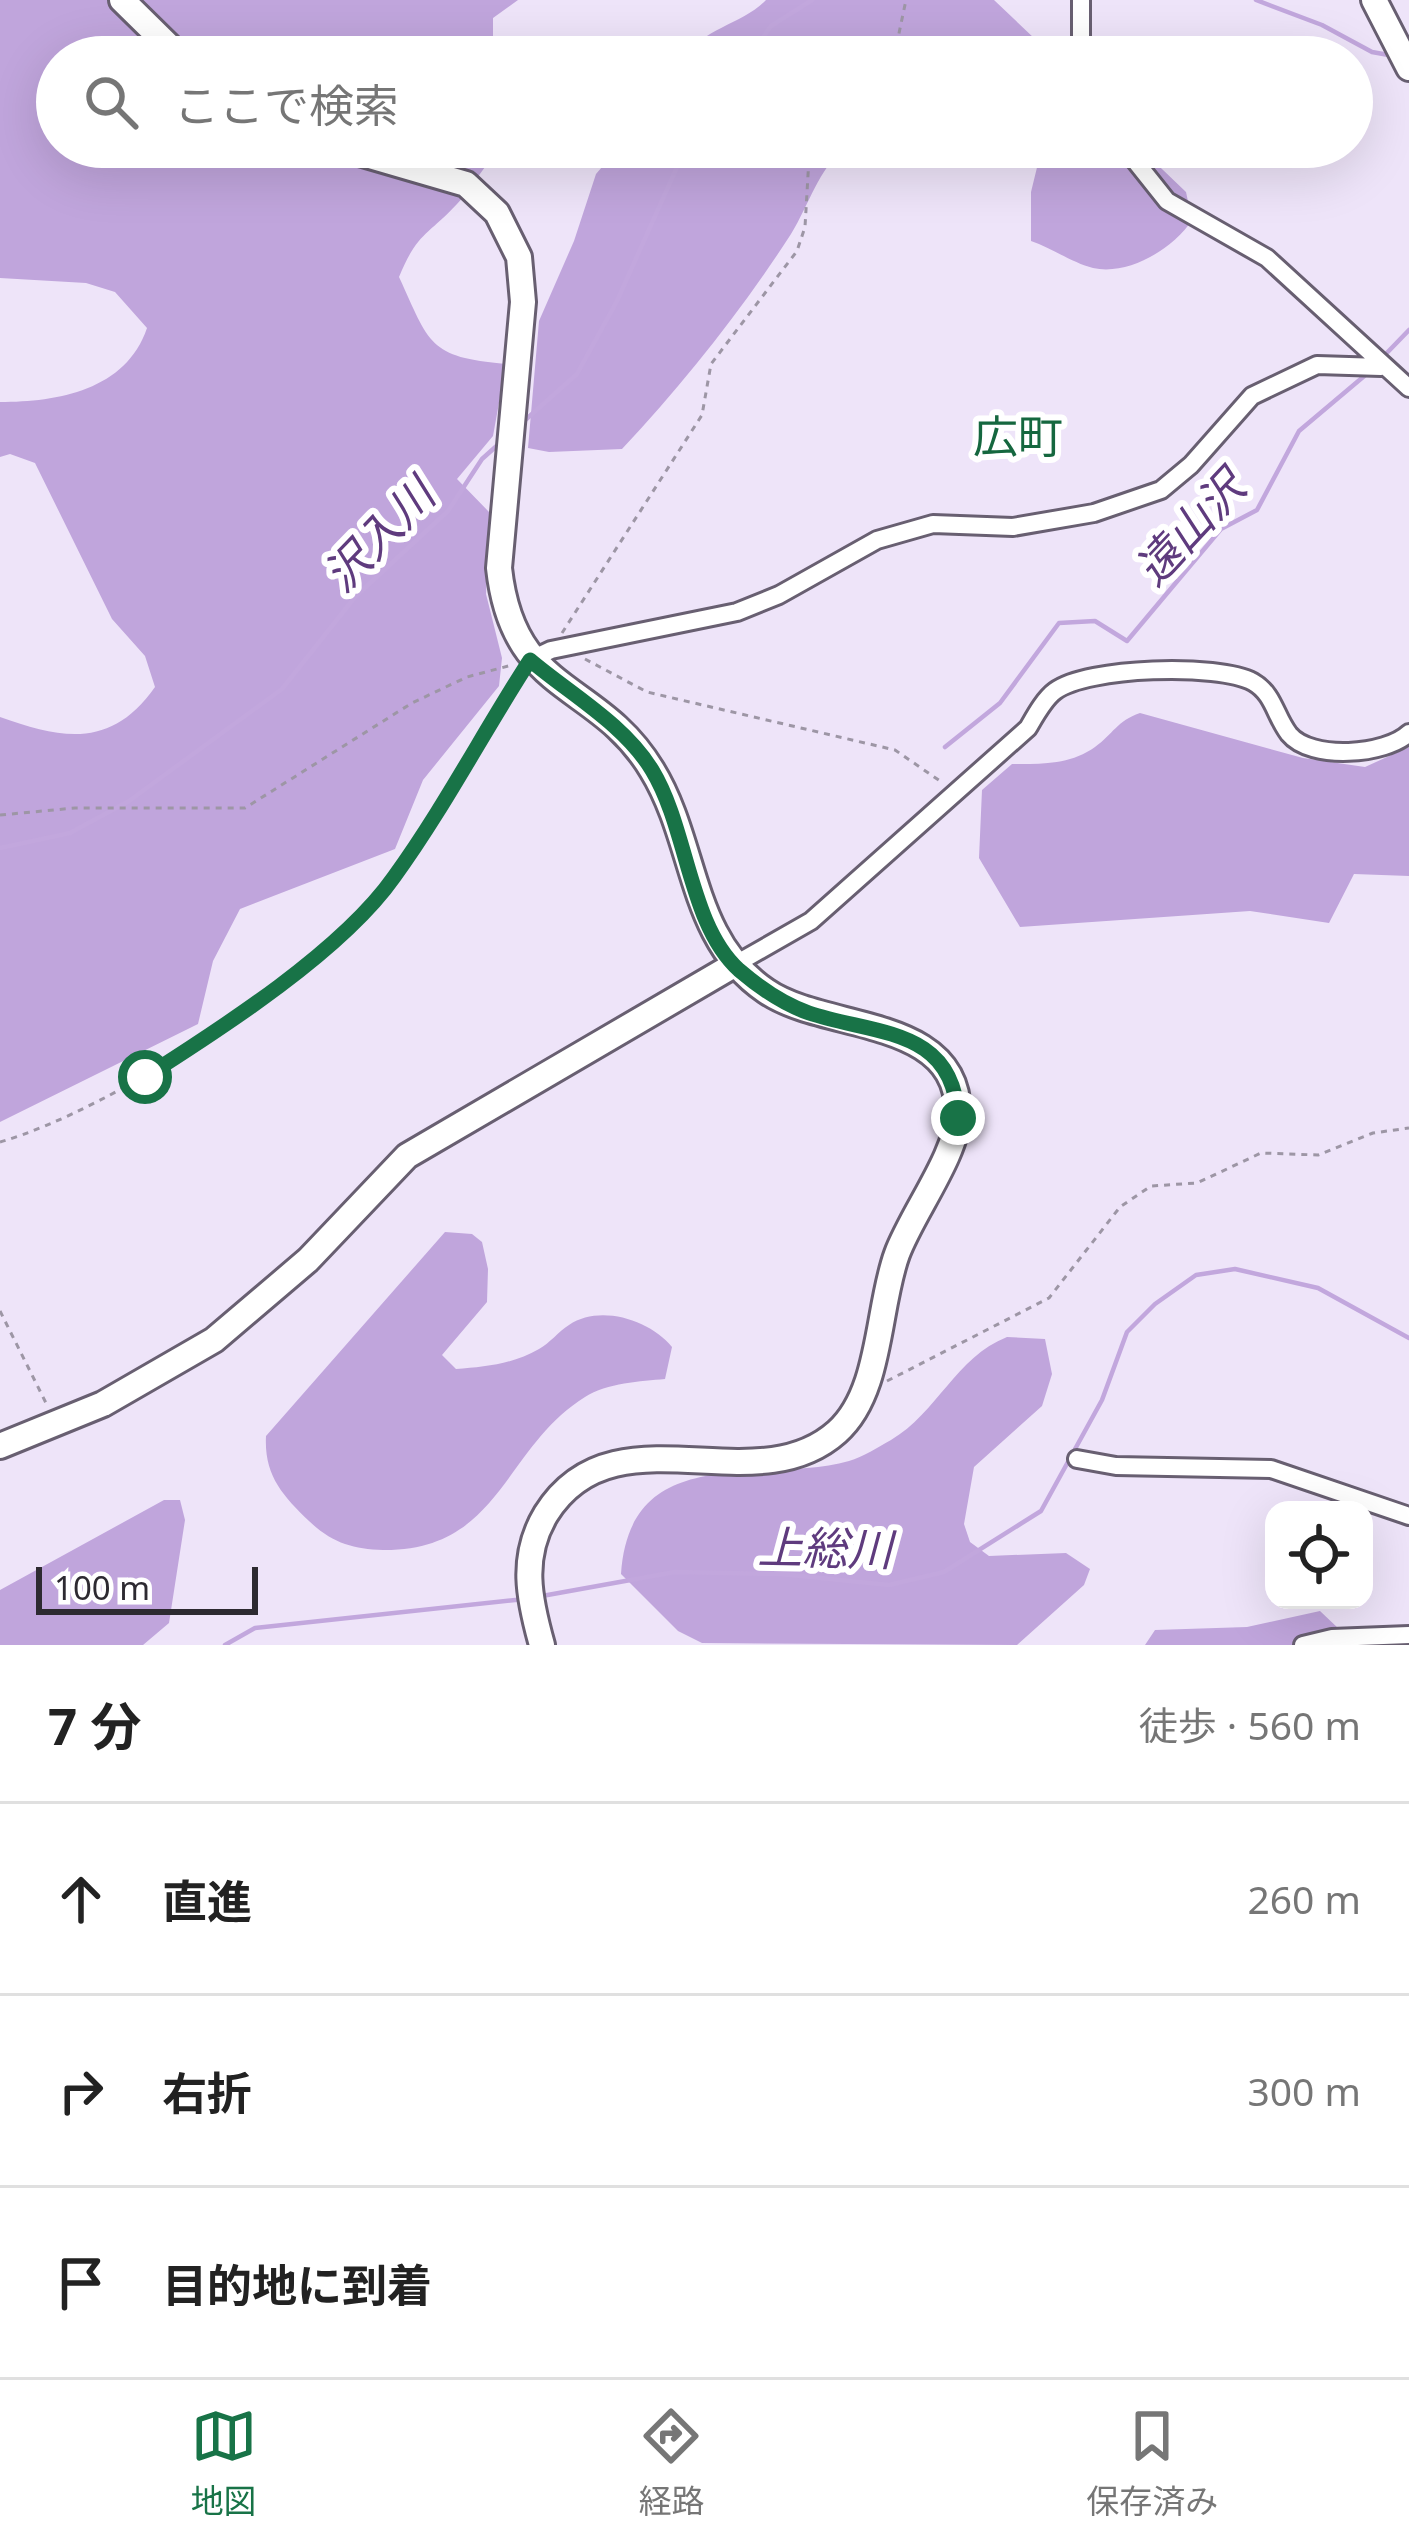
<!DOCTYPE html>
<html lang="ja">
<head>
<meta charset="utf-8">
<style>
  :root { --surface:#fff; --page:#f2f2f2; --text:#222; --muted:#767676; --line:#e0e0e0; --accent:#187347 }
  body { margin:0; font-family:"Noto Sans","Noto Sans JP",sans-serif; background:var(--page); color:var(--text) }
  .controls { position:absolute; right:36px; bottom:36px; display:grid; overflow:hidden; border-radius:24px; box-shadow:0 12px 48px #0002 }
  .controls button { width:108px; height:108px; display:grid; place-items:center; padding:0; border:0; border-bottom:3px solid var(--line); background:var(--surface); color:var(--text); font:60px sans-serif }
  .scale { position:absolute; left:36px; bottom:30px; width:222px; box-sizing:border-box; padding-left:12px; border:6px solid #2d2a31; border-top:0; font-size:33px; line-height:42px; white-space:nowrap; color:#2d2a31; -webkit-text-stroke:9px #fff; paint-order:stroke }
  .stop { position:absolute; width:36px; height:36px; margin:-27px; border:9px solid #187347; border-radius:50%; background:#fff }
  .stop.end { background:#187347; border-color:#fff; box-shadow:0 3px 12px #0008 }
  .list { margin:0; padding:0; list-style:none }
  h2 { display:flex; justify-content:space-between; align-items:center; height:156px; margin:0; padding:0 48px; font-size:51px }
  h2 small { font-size:39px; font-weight:400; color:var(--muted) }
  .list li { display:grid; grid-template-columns:78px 1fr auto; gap:36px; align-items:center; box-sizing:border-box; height:192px; padding:0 48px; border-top:3px solid var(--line) }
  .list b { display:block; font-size:45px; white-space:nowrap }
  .list em { font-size:39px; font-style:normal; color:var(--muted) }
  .icon { flex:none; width:66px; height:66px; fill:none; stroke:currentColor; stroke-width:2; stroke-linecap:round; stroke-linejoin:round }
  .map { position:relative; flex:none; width:1409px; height:1645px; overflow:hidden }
  .search { position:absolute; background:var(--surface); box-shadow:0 12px 48px #0002; left:36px; right:36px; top:36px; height:132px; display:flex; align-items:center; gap:30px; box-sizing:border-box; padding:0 42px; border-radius:66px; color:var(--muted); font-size:45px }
  .sheet { height:732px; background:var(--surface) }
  nav { display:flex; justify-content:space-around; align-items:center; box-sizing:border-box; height:168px; border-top:3px solid var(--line); background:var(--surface); font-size:33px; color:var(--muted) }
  nav a { display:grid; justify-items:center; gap:6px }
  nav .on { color:var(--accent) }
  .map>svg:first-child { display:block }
  .forest { fill:#c0a5dc }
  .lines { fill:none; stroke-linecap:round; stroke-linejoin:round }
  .stream { stroke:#c2a7dd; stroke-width:4.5 }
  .street-casing { stroke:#685f71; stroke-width:22 }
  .secondary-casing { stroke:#685f71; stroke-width:30 }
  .path { stroke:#9d96a5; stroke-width:3; stroke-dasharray:6 6; stroke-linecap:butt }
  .street { stroke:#fff; stroke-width:16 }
  .secondary { stroke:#fff; stroke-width:24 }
  .route { stroke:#187347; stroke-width:15 }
  .labels { text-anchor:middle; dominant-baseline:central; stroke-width:12; stroke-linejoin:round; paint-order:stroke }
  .neighbourhood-label { font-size:45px; fill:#15673f; stroke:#fff }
  .water-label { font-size:45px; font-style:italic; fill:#5f3b7e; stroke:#fff }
</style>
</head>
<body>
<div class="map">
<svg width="1409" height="1645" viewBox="0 0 1409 1645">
  <rect width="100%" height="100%" fill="#eee4f9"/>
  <path class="forest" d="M 0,0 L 518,0 L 493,18 L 493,42 L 486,57 L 57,57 L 57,147 L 505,147 C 483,163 475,186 457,204 C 427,236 417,233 399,277 C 430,344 428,357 506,364 L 493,436 L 457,479 L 490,513 L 486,594 L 502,658 L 499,686 L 423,780 L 395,849 L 240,909 L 213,961 L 198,1024 L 0,1122 L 0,717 C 64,740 112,748 155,687 L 145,656 L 112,619 L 35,463 L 10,454 L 0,457 L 0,402 C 58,402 126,390 147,328 L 115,292 L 86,283 L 0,278 Z
    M 766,0 L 994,0 L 1054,57 L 686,57 C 701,29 743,24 766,0 Z
    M 619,147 L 845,147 C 817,172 810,203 791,234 C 742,310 684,383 622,449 L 549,452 L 528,448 L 539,321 L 574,241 L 596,174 Z
    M 1042,147 L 1139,147 L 1186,192 L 1192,220 C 1174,248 1129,276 1093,268 C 1073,263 1051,248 1031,241 L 1031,192 Z
    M 1140,713 L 1303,758 L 1365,767 L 1409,747 L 1409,876 L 1354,874 L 1329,923 L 1250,911 L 1020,927 L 979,858 L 982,790 L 1012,764 C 1041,764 1070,765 1095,747 C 1113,734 1117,721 1140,713 Z
    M 445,1232 L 472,1234 L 482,1242 L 488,1269 L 487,1302 L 442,1355 L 456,1369 C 485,1367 513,1364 539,1349 C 550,1343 558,1332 569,1325 C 600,1304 650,1320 672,1347 L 665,1379 C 641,1381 607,1383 585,1397 C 503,1448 501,1551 383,1550 C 353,1549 332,1543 309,1521 C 282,1495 264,1475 266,1436 Z
    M 1007,1337 L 1045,1339 L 1052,1374 L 1042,1406 L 974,1467 L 964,1524 L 970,1542 L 989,1556 L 1066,1553 L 1090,1569 L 1084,1585 L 1017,1645 L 702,1643 L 678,1631 L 621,1574 C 630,1439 764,1485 849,1461 C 863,1457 878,1447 891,1440 C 937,1413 956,1357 1007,1337 Z
    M 164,1500 L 180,1500 L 185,1520 L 169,1623 L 143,1645 L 0,1645 L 0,1590 Z
    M 1320,1611 L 1339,1629 L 1338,1645 L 1145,1645 L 1155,1630 L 1247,1627 Z"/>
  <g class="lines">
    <path class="stream" d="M 1256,0 L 1322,25 L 1372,52 L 1394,56
      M 749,57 L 771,26 L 812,0
      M 1381,359 L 1409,330
      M 523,422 L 577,374 L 617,301 L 686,147
      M 945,747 L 1000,703 L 1059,623 L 1095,621 L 1127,641 L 1221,529 L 1257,510 L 1299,431 L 1369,372
      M 0,848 L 70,833 L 129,801 L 282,689 L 355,597 L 448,511 L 482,459 L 501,442
      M 542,1596 L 675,1572 L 781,1574 L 889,1585 L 944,1572 L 1041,1511 L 1102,1400 L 1127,1332 L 1155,1304 L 1196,1275 L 1235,1269 L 1318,1288 L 1409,1338
      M 225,1645 L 255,1628 L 525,1599"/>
    <defs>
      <path id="street" d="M 1081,0 L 1081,57
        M 1124,147 L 1167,201 L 1267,258 L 1409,388
        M 530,660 L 551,650 L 737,612 L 779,595 L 877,540 L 933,524 L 1013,527 L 1094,513 L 1161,490 L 1191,465 L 1252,396 L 1317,365 L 1381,367
        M 734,965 L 811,921 L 1028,728 C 1035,716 1044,699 1055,691 C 1087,667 1218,663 1253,682 C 1274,694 1275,716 1289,734 C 1311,761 1386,755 1409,733
        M 1077,1459 L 1116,1466 L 1271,1469 L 1409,1516
        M 1303,1645 L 1332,1638 L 1409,1635"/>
      <path id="secondary" d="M 122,0 L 180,57
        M 1374,0 L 1409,68
        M 339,147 L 466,184 L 497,213 L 519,257 L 523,302 L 499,568 C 513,697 598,680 652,770 C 697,843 689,939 766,991 C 825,1032 958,1015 958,1113 C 958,1154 912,1213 897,1254 C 877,1308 882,1392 837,1432 C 754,1506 614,1405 546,1514 C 520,1557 529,1599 542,1645
        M 0,1446 L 103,1404 L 214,1340 L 308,1260 L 407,1156 L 734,965"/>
    </defs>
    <use href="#street" class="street-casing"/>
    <use href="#secondary" class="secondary-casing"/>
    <path class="path" d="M 894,57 L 906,0
      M 562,633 L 702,415 L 711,364 L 797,251 L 805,227 L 809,158 L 823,147
      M 585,659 L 647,692 L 895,750 L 940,781
      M 0,815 L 75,808 L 245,808 L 412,703 L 467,677 L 512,665
      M 0,1142 C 115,1109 318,975 392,881 C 442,817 478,739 523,671
      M 0,1311 L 46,1403
      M 887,1381 L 1049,1298 L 1120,1207 L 1151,1186 L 1197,1183 L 1261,1153 L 1318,1155 L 1373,1133 L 1409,1128"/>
    <use href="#street" class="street"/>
    <use href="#secondary" class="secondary"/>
  </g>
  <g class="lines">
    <path class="route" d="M 145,1077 C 222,1028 342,951 394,877 C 444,808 484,731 530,660 C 570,694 624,724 652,770 C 688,829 689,925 739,970 C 760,988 783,1004 809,1013 C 875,1035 954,1027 958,1118"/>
  </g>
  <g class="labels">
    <g class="neighbourhood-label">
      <text x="1018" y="435">広町</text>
    </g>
    <g class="water-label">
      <text transform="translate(1189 527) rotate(-47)">遠山沢</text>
      <text transform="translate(378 534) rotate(-46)">沢入川</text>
      <text transform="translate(825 1547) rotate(1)">上総川</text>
    </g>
  </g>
</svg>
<div class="controls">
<button><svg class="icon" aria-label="locate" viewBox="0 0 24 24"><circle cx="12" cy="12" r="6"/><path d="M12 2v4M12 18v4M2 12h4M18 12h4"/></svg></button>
</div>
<div class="scale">100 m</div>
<div class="stop" style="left:145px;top:1077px"></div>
<div class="stop end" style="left:958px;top:1118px"></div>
<div class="search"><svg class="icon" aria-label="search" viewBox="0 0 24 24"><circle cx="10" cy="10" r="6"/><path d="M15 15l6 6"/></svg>ここで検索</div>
</div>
<section class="sheet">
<h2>7 分<small>徒歩 · 560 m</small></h2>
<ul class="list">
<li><svg class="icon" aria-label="ahead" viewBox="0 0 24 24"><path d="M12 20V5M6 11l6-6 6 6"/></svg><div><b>直進</b></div><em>260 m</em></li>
<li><svg class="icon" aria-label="right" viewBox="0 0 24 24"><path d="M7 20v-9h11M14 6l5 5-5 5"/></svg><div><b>右折</b></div><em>300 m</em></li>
<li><svg class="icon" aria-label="arrive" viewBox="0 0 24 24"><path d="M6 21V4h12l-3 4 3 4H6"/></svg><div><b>目的地に到着</b></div></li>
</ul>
</section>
<nav>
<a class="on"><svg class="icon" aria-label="map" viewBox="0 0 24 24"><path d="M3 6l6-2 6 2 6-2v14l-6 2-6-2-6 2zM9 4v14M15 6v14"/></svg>地図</a>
<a><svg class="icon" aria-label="directions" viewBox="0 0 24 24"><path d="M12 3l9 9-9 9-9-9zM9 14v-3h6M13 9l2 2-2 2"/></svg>経路</a>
<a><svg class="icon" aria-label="saved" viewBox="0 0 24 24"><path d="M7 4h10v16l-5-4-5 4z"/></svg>保存済み</a>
</nav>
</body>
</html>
